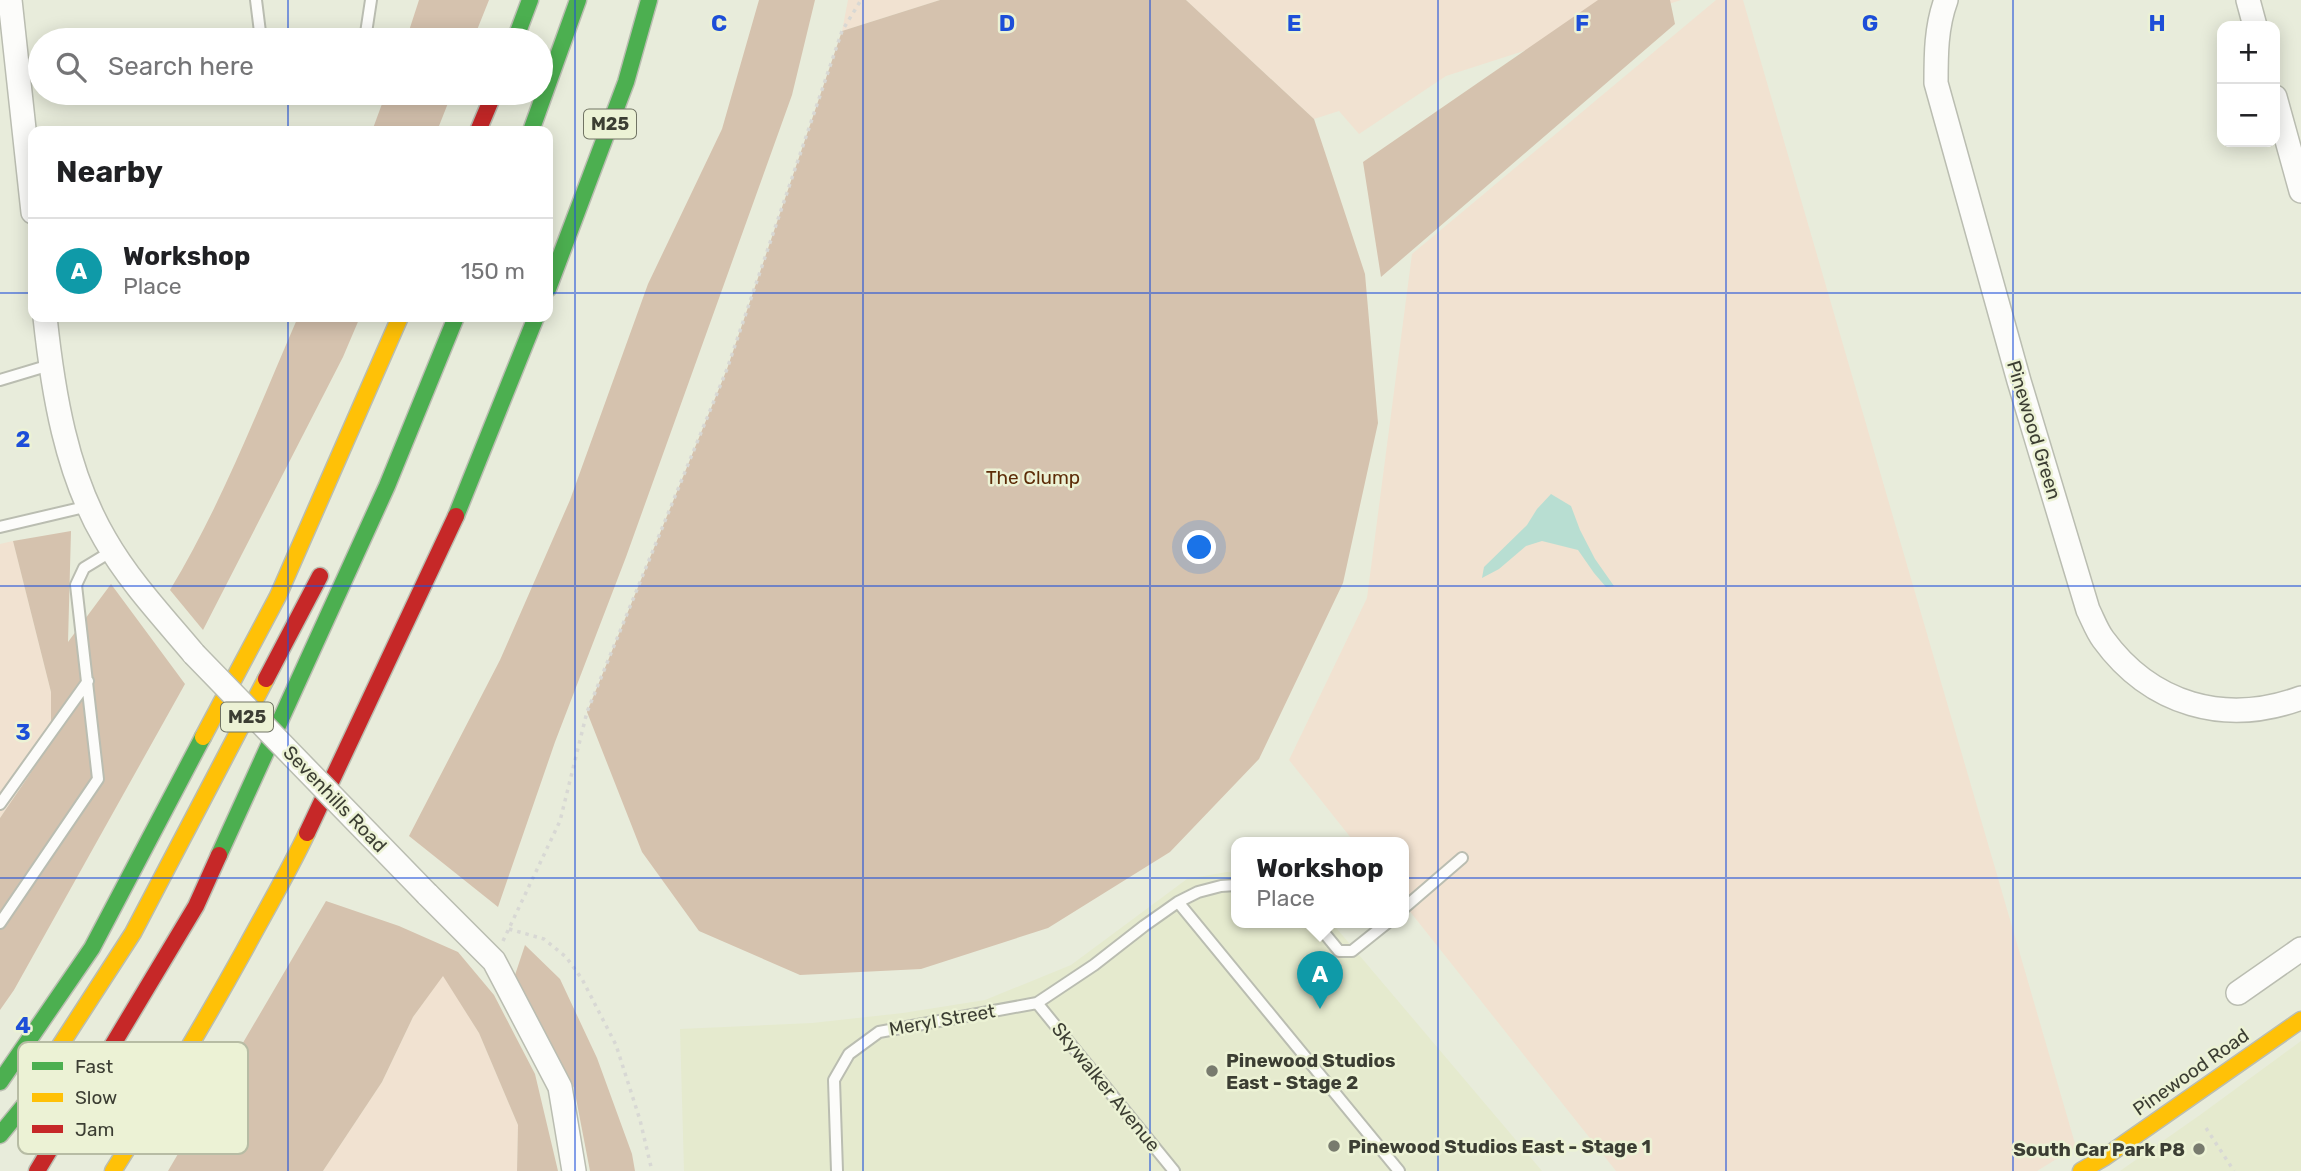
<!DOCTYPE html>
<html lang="en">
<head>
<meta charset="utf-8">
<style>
  :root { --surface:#fff; --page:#f6f6f6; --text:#202124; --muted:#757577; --line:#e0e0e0; --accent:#787b6e }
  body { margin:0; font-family:Rubik,sans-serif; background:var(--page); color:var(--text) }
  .controls { position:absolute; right:21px; top:21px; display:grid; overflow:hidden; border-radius:14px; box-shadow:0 4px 18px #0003 }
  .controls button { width:63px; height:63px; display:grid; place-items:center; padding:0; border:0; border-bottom:2px solid var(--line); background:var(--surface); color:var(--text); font:35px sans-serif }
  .you { position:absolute; left:1200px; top:548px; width:24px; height:24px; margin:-18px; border:5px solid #fff; border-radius:50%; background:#1a73e8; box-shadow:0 0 0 10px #1a73e833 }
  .badge { display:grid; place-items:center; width:46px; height:46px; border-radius:50%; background:var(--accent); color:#fff; font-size:23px; font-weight:700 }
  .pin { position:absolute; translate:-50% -58px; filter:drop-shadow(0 2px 4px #0008) }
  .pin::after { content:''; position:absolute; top:37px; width:24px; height:21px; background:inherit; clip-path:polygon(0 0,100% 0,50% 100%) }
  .popup { position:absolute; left:1231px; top:837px; width:178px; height:91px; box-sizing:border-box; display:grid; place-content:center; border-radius:14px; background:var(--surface); filter:drop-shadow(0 2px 5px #0005); font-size:23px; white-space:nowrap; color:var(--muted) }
  .popup b { font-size:26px; color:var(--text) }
  .popup::after { content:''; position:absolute; left:50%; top:100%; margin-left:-14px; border:14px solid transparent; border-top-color:var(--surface) }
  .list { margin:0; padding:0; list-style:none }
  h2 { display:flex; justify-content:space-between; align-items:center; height:91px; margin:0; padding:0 28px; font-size:30px }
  h2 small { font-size:23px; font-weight:400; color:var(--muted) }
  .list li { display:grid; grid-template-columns:46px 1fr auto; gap:21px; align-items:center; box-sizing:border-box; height:105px; padding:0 28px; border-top:2px solid var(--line) }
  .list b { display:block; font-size:26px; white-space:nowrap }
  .list p { margin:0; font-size:23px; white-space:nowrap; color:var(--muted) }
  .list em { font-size:23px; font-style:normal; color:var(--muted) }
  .icon { flex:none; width:38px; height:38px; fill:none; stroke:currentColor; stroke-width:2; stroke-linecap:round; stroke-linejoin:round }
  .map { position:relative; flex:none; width:2301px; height:1171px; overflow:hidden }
  .search { position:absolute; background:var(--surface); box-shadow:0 4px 18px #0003; left:28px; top:28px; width:525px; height:77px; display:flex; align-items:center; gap:18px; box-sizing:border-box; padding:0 24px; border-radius:38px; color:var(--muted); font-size:26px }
  .panel { position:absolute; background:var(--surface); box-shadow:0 4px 18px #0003; left:28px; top:126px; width:525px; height:196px; border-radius:14px }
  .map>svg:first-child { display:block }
  .built { fill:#e5eace }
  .green { fill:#f1e2d1 }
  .forest { fill:#d5c2ae }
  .water { fill:#b8ded2 }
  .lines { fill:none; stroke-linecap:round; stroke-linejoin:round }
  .lane-casing { stroke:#babdb1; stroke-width:14 }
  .street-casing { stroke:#babdb1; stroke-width:26 }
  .fast-casing { stroke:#babdb1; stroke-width:19 }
  .slow-casing { stroke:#babdb1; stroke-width:19 }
  .jam-casing { stroke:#babdb1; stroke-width:19 }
  .path { stroke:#d8d8d4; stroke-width:3.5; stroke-dasharray:3.5 5; stroke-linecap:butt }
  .lane { stroke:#fcfcfa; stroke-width:10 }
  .street { stroke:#fcfcfa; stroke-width:23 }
  .fast { stroke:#4caf50; stroke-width:16 }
  .slow { stroke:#ffc107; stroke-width:16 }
  .jam { stroke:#c62828; stroke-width:16 }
  .street-bridge-casing { stroke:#babdb1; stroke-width:26; stroke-linecap:butt }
  .street-bridge { stroke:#fcfcfa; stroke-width:23 }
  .grid { fill:none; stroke:#1d4ed8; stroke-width:2; stroke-opacity:0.55 }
  .poi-dot { fill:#787b6e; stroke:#ecf2d5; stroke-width:2.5 }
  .labels { text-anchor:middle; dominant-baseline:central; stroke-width:5; stroke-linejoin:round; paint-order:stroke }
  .shield { fill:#ecf2d5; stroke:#717464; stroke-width:2 }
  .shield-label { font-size:18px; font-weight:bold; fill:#3c3e33 }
  .street-label { font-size:19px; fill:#3c3e33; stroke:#ecf2d5 }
  .park-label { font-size:19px; fill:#5d2c08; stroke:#ecf2d5 }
  .poi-label { font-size:19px; font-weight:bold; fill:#3c3e33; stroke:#ecf2d5; text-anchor:start }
  .key { fill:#ecf2d5; stroke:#b7bca4; stroke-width:2 }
  .key-label { font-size:19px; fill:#3c3e33 }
  .grid-label { font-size:23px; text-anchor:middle; font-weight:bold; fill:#1d4ed8; stroke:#ecf2d5; stroke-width:5; stroke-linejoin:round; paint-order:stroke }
</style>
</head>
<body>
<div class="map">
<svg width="2301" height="1171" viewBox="0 0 2301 1171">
  <rect width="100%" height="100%" fill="#e8ecdb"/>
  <path class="built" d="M 1227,872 L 1236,873 L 1236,923 L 1332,923 L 1542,1171 L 684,1171 L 680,1029 L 812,1023 L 903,1013 L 985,1000 L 1071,965 L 1187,879 Z
    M 2301,1041 L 2301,1171 L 2120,1171 L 2200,1115 Z"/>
  <path class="green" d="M 848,0 L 940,0 L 842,31 Z
    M 1186,0 L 1681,0 L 1446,76 L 1359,134 L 1339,111 L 1314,119 Z
    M 1716,0 L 1743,0 L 2076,1147 L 2037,1171 L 1616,1171 L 1404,904 L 1404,843 L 1355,843 L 1289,760 L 1367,598 L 1412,254 Z
    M 13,541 L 51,692 L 51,743 L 0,818 L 0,544 Z
    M 443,975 L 479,1033 L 518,1125 L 517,1171 L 323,1171 L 382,1082 L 413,1017 Z"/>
  <path class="forest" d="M 419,0 L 489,0 L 473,40 L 406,40 Z
    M 759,0 L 815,0 L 792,95 L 626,557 L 555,742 L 498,907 L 409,836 L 500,660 L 570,500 L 648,284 L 722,129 Z
    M 940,0 L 1186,0 L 1314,119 L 1365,274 L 1378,423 L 1343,583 L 1259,759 L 1170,852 L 1048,928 L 921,969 L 800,975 L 699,931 L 642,852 L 587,712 L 727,369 L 842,31 Z
    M 1598,0 L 1670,0 L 1675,24 L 1381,277 L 1363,162 Z
    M 386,93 L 452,93 L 437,131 L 372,131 Z
    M 298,317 L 360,317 L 343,357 L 203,630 L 170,590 C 222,504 258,409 298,317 Z
    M 71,531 L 68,642 L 111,584 L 185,684 L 14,990 L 0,1010 L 0,818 L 51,743 L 51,692 L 13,541 Z
    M 326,901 L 399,926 L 458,952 L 494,995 L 535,1074 L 558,1171 L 517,1171 L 518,1125 L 479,1033 L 443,976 L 413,1017 L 382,1082 L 323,1171 L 168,1171 Z
    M 525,945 L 560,979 L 597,1058 L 632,1154 L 635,1171 L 590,1171 L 574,1088 L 515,975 Z"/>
  <path class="water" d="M 1551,494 L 1571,506 L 1580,530 L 1595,559 L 1614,586 L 1606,587 L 1594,573 L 1578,550 L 1542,541 L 1526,546 L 1499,569 L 1482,578 L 1484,567 L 1527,525 L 1537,509 Z"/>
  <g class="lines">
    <defs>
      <path id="lane" d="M 256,0 L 261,40
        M 363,40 L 366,33 L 371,0
        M 0,380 L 50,365
        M 0,527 L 89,506
        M 0,804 L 88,681
        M 1178,902 L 1399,1171
        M 1404,908 L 1462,858
        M 0,923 L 98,779 L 76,585 L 84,568 L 112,551
        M 1316,923 L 1339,951 L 1352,951 L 1387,923
        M 1037,1003 L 1174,1171
        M 837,1171 L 834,1080 L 849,1054 L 879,1032 L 1037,1003 L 1094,965 L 1144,926 L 1178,902 L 1198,892 L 1221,886 L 1236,885"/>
      <path id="street" d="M 10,0 L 33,212
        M 1946,0 C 1936,27 1936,55 1936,83 L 2019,381 L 2088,610 C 2093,620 2097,631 2103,639 C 2151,705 2225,726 2301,698
        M 2248,0 L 2255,26
        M 2275,97 L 2301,191
        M 45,317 C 53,392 66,473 105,539 C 129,581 163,617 194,654
        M 427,894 L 494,961 L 560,1087 L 574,1171
        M 2238,993 L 2301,949"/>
      <path id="fast" d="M 515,40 L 530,0
        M 531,131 L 578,0
        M 548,289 L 626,82 L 649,0
        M 456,516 L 536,317
        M 219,855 L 387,486 L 456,317
        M 0,1082 L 92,948 L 203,737
        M 0,1135 L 45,1080"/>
      <path id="slow" d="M 203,737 L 278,596 L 400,317
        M 29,1100 L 54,1055 L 133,933 L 266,679
        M 113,1171 C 159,1099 203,1025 244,951 C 265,912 288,873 307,833
        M 2081,1171 L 2105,1157 L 2301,1020"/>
      <path id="jam" d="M 478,131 L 494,93
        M 266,679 L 320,576
        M 307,833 L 456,516
        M 37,1171 L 196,906 L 219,855"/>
    </defs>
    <use href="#lane" class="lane-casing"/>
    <use href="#street" class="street-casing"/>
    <use href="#fast" class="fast-casing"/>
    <use href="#slow" class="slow-casing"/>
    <use href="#jam" class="jam-casing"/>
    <path class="path" d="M 509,929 L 544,939 L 566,957 L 582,979 L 616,1045 L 640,1120 L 652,1171
      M 503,941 L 560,821 L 587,712 L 727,369 L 842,31 L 861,0
      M 2206,1128 L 2234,1171"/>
    <use href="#lane" class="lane"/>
    <use href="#street" class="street"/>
    <use href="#fast" class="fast"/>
    <use href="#slow" class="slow"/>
    <use href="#jam" class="jam"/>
    <defs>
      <path id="street-bridge" d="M 194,654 L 427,894"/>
    </defs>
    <use href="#street-bridge" class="street-bridge-casing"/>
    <use href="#street-bridge" class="street-bridge"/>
  </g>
  <path class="grid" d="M 288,0 L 288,40M 575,0 L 575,1171M 863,0 L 863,1171M 1150,0 L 1150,1171M 1438,0 L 1438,1171M 1726,0 L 1726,1171M 2013,0 L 2013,1171M 288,93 L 288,131M 0,293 L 33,293M 548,293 L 2301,293M 288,317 L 288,1171M 0,586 L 2301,586M 0,878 L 2301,878"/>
  <g class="poi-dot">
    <circle cx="1212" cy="1071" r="7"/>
    <circle cx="1334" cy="1146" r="7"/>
    <circle cx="2199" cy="1149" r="7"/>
  </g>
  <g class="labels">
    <g class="shield">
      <rect x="584" y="109.5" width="52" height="29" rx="5"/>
      <rect x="221" y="702.5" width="52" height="29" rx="5"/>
    </g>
    <g class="shield-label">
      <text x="610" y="124">M25</text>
      <text x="247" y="717">M25</text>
    </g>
    <g class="street-label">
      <text transform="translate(2034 430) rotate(73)">Pinewood Green</text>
      <text transform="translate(335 799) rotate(46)">Sevenhills Road</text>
      <text transform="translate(942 1020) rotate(-10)">Meryl Street</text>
      <text transform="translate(2191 1072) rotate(-35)">Pinewood Road</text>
      <text transform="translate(1106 1087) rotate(51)">Skywalker Avenue</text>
    </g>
    <g class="park-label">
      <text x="1033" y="477">The Clump</text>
    </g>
    <g class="poi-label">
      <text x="1226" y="1060">Pinewood Studios<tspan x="1226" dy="22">East - Stage 2</tspan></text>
      <text x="1348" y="1146">Pinewood Studios East - Stage 1</text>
      <text x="2185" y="1149" text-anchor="end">South Car Park P8</text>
    </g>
  </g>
  <rect x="18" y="1042" width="230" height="112" rx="10" class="key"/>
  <rect x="32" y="1062" width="31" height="8" fill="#4caf50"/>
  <rect x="32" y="1093" width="31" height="9" fill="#ffc107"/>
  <rect x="32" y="1125" width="31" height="8" fill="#c62828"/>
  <g class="key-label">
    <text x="75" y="1073">Fast</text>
    <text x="75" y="1104">Slow</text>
    <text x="75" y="1136">Jam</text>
  </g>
  <g class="grid-label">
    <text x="719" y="31">C</text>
    <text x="1007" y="31">D</text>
    <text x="1294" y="31">E</text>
    <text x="1582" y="31">F</text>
    <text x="1870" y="31">G</text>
    <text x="2157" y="31">H</text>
    <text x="23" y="447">2</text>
    <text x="23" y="740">3</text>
    <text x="23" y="1033">4</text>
  </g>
</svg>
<div class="controls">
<button>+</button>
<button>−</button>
</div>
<div class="you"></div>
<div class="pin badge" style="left:1320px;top:1009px;background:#0f9aa8">A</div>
<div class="popup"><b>Workshop</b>Place</div>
<div class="search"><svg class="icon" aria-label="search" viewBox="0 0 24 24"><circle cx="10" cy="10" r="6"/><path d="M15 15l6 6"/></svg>Search here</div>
<section class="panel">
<h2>Nearby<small></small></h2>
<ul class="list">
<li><span class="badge" style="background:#0f9aa8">A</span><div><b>Workshop</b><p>Place</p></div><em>150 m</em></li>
</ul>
</section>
</div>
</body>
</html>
